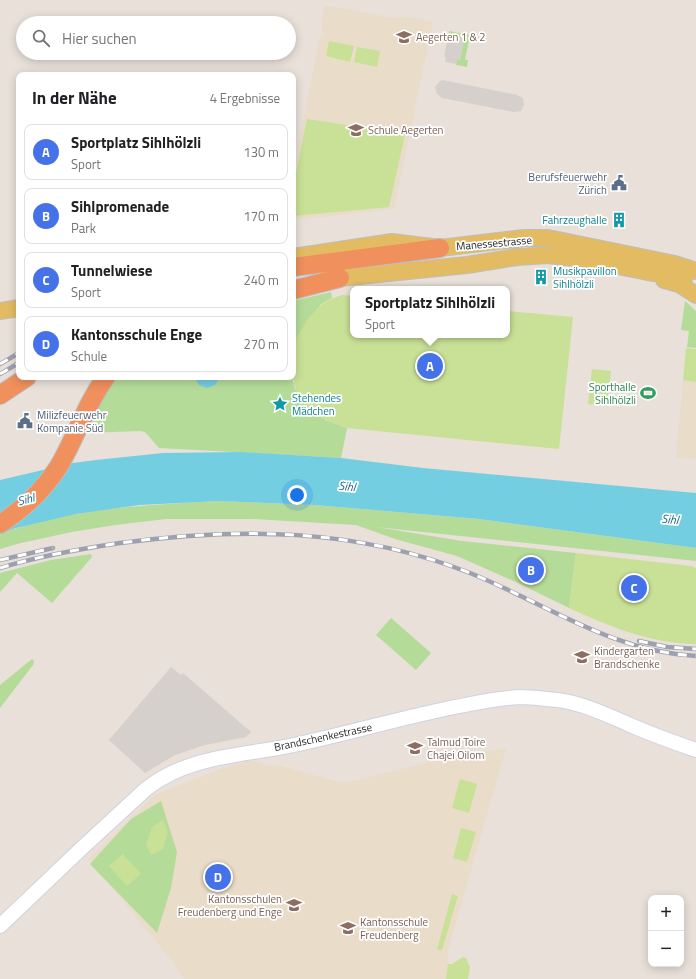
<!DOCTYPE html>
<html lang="de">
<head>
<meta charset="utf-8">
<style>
  :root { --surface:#fff; --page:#f2f2f2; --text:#202124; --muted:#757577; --line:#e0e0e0; --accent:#4571e9 }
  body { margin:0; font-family:"Titillium Web",sans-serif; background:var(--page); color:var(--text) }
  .controls { position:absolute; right:12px; bottom:12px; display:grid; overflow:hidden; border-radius:8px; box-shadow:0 2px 10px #0003 }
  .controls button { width:36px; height:36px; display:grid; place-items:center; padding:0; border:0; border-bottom:1px solid var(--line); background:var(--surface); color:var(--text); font:20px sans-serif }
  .you { position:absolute; left:297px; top:495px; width:14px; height:14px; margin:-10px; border:3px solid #fff; border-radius:50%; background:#1a73e8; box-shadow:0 0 0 6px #1a73e833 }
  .badge { display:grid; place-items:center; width:26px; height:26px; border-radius:50%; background:var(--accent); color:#fff; font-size:13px; font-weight:700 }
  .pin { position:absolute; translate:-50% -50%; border:2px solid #fff; box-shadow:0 1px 4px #0006 }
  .popup { position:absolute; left:350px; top:286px; width:160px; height:52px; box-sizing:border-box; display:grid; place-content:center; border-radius:8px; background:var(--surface); filter:drop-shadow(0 1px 3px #0005); font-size:13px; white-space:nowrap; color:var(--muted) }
  .popup b { font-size:15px; color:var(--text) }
  .popup::after { content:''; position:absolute; left:50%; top:100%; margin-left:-8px; border:8px solid transparent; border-top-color:var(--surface) }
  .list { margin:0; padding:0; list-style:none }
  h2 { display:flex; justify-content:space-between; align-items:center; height:52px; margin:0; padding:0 16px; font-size:17px }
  h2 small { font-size:13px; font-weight:400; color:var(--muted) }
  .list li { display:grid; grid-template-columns:26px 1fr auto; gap:12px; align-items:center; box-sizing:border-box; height:56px; margin:0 8px 8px; padding:0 8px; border:1px solid var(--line); border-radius:8px }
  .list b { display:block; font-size:15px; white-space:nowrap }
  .list p { margin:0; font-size:13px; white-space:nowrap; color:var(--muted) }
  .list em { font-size:13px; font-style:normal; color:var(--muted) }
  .icon { flex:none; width:22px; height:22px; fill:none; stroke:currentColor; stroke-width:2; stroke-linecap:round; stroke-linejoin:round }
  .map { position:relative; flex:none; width:696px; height:979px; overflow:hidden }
  .search { position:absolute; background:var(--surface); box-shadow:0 2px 10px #0003; left:16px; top:16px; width:280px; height:44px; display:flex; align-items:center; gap:10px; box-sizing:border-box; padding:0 14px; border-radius:22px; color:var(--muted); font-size:15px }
  .panel { position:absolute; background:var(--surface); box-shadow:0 2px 10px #0003; left:16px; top:72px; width:280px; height:308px; border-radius:8px }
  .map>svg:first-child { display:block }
  .education { fill:#e9dcc9 }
  .green { fill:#b5db99 }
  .pitch { fill:#c8e196 }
  .plaza { fill:#d5d0cb }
  .water { fill:#74cee2 }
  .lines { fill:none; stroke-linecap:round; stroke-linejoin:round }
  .secondary-casing { stroke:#ced3df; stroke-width:16 }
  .primary-casing { stroke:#bebebe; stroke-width:18 }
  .highway-casing { stroke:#bebebe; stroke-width:20 }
  .secondary { stroke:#fff; stroke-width:14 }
  .primary { stroke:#e3bb63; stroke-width:16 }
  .highway { stroke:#ef905d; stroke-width:18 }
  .rail-casing { stroke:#9da1af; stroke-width:4.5 }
  .rail { stroke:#fff; stroke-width:3; stroke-dasharray:9; stroke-linecap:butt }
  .labels { text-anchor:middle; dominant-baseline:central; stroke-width:3.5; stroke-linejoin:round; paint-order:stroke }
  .education-label { font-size:11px; fill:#785e54; stroke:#fff; text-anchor:start }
  .service-label { font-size:11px; fill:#4e5e75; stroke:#fff; text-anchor:end }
  .culture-label { font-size:11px; fill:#0d838f; stroke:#fff; text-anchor:start }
  .street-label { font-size:11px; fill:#272727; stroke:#fff }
  .leisure-label { font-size:11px; fill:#27864d; stroke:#fff; text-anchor:end }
  .water-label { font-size:12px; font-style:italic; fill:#186b89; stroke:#fff }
</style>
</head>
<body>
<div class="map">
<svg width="696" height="979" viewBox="0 0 696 979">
  <rect width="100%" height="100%" fill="#e8e0d9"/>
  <path class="education" d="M 324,6 L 343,8 L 393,18 L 409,17 L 433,22 L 394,209 L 293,220 L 293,173 L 319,40 L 325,34 L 321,29 Z
    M 683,380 L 696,382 L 696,459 L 676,458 Z
    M 506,748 L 448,951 L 449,979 L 184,979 L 168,956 L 88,859 L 155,795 L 218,770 L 249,761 L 254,761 L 274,767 L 277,765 L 343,783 L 448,758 Z"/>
  <path class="green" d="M 449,31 L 470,35 L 465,60 L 468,60 L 467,67 L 456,65 L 457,59 L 460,60 L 464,38 L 448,35 Z
    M 331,292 L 332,298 L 321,304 L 296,339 L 293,356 L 293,301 Z
    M 685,301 L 696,311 L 696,348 L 687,347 L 689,331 L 681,330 Z
    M 111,377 L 292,377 L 295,389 L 325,420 L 347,428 L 341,458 L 159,448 L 145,432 L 140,431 L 83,433 Z
    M 219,501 L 315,505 L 479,519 L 696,548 L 696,561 L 376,527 L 462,541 L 576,553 L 569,608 L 518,583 L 457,556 L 395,539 L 356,525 L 252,519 L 166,519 L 115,525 L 72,532 L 21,543 L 0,549 L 0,534 C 70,508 146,505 219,501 Z
    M 91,554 L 92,557 L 52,603 L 17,573 L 0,592 L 0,573 L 51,560 Z
    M 391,618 L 431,653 L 416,670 L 376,635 Z
    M 32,659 L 34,661 L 33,665 L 0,708 L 0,685 Z
    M 161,801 L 177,852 L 171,888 L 157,933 L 90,864 L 131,819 Z"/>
  <path class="pitch" d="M 329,41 L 354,46 L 350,62 L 326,56 Z
    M 357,47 L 380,51 L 377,67 L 354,62 Z
    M 307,119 L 405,134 L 389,207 L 293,216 L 293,188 Z
    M 342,295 L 353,296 L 353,335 L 507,335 L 507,311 L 573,317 L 559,449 L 347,428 C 333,423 317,418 307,407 C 295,394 293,383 293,368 C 293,359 293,350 295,341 C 297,336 300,331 303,327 C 312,311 324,300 342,295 Z
    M 686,348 L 696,349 L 696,382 L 683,380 Z
    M 592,369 L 611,371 L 607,406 L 588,404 Z
    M 576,553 L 691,566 L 696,568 L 696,644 C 649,643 611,627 569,608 Z
    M 460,779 L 477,784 L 469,813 L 452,808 Z
    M 163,820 L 168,832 L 163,849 L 151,855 L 146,845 L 152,827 Z
    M 461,828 L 476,832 L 467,862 L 453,858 Z
    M 123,854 L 141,874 L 127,886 L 109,866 Z
    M 452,894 L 458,896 L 442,950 L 437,949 Z
    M 463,957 L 466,958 L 470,967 L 468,979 L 446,979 L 448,964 L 452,964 Z"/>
  <path class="plaza" d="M 448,35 L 464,38 L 460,60 L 457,59 L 456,64 L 445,62 L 446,57 L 444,57 Z
    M 442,80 L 517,95 L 523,98 L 524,105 L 521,111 L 514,112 L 442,98 L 437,94 L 435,87 L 439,82 Z
    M 171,667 L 181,675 L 183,673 L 251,732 L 246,737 L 205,745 L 175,755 L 145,773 L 109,740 Z"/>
  <path class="water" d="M 194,377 L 220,377 L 215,385 L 207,388 L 199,385 Z
    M 241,452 L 341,458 L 423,468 L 696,493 L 696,548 L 479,519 L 315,505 L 219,501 L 140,505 L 76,514 L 16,528 L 0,534 L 0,480 L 73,463 L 96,460 L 163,453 Z"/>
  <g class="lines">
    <defs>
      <path id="secondary" d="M 0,926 L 83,847 L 146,789 C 187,756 240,756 289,746 C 347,734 403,717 460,706 C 480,702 500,698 520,697 C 532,697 545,699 557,700 C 582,703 605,714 628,724 C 650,734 673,742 696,750"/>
      <path id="primary" d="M 293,257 L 392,242 L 440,248 L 524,238 L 548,238 L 675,264 L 696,271
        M 326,277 L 340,278 L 467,265 L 517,257 L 548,255 L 583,259 L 653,273 L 666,273 L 683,276 L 686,275
        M 664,280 L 679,284 L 696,295
        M 0,311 L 19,308"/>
      <path id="highway" d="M 293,267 L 440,248
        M 293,290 L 340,278
        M 0,395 L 27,377
        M 0,524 C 23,509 44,490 59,466 C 76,437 86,404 106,377"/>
    </defs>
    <use href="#secondary" class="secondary-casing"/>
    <use href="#primary" class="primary-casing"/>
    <use href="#highway" class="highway-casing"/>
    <use href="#secondary" class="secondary"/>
    <use href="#primary" class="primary"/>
    <use href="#highway" class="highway"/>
    <defs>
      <path id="rail" d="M 0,364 L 19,353
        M 0,374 L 17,364
        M 0,560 L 53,548
        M 0,568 C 39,556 80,549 120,543 C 240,527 356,528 470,573 C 547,604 610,651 696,656
        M 639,641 L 667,647 L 696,649"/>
    </defs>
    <use href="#rail" class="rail-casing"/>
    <use href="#rail" class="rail"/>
  </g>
  <defs>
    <symbol id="school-bare" viewBox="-9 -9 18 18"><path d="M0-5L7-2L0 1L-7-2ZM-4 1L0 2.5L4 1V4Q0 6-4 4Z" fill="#8d6e63" stroke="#fff" stroke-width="2.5" paint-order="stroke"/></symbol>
    <symbol id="civic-bare" viewBox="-9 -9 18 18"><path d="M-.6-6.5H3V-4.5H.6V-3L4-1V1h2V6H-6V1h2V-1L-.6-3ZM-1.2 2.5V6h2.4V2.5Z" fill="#5c6f8a" stroke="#fff" stroke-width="2.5" paint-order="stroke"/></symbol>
    <symbol id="building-bare" viewBox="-9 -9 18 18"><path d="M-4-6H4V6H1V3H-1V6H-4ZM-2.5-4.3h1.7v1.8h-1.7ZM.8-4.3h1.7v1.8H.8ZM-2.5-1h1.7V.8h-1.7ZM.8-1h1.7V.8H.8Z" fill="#0f9aa8" stroke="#fff" stroke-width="2.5" paint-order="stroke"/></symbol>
    <symbol id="stadium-bare" viewBox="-9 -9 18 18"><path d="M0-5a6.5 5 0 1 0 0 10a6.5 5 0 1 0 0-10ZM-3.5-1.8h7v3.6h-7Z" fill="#2e9e5b" stroke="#fff" stroke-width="2.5" paint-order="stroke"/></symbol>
    <symbol id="sight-bare" viewBox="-9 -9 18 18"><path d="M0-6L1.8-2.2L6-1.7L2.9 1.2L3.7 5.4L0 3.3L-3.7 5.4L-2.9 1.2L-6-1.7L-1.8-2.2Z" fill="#0f9aa8" stroke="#fff" stroke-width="2.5" paint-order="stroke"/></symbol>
  </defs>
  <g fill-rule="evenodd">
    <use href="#school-bare" x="393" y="26" width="22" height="22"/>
    <use href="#school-bare" x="345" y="119" width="22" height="22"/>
    <use href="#civic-bare" x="608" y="172" width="22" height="22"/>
    <use href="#building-bare" x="608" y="209" width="22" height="22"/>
    <use href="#building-bare" x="530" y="266" width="22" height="22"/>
    <use href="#stadium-bare" x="637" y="382" width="22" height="22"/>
    <use href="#sight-bare" x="269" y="393" width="22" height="22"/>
    <use href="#civic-bare" x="14" y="410" width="22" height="22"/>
    <use href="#school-bare" x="571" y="646" width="22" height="22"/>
    <use href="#school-bare" x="404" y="737" width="22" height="22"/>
    <use href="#school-bare" x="283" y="894" width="22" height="22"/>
    <use href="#school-bare" x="337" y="917" width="22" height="22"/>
  </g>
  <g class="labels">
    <g class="education-label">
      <text x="416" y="37">Aegerten 1 &amp; 2</text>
      <text x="368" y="130">Schule Aegerten</text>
      <text x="594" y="651">Kindergarten<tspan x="594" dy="13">Brandschenke</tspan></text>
      <text x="427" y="742">Talmud Toire<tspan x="427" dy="13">Chajei Oilom</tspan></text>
      <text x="282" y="899" text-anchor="end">Kantonsschulen<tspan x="282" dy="13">Freudenberg und Enge</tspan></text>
      <text x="360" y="922">Kantonsschule<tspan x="360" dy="13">Freudenberg</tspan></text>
    </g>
    <g class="service-label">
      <text x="607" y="177">Berufsfeuerwehr<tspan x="607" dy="13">Zürich</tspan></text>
      <text x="37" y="415" text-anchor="start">Milizfeuerwehr<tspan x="37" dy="13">Kompanie Süd</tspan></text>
    </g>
    <g class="culture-label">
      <text x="607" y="220" text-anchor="end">Fahrzeughalle</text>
      <text x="553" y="271">Musikpavillon<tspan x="553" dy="13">Sihlhölzli</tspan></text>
      <text x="292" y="398">Stehendes<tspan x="292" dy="13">Mädchen</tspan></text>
    </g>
    <g class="street-label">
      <text transform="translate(494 243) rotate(-5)">Manessestrasse</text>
      <text transform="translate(323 737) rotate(-12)">Brandschenkestrasse</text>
    </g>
    <g class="leisure-label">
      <text x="636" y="387">Sporthalle<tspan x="636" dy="13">Sihlhölzli</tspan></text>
    </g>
    <g class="water-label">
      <text transform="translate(347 486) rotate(6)">Sihl</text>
      <text transform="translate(26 499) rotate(-14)">Sihl</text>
      <text transform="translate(670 519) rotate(6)">Sihl</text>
    </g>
  </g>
</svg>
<div class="controls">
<button>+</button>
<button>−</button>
</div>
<div class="you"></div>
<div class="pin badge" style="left:430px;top:366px">A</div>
<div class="popup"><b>Sportplatz Sihlhölzli</b>Sport</div>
<div class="pin badge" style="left:531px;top:570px">B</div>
<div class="pin badge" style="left:634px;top:588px">C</div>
<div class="pin badge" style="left:218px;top:877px">D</div>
<div class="search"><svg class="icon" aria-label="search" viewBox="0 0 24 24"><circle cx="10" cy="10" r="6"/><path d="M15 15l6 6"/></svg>Hier suchen</div>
<section class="panel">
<h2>In der Nähe<small>4 Ergebnisse</small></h2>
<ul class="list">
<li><span class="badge">A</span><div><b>Sportplatz Sihlhölzli</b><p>Sport</p></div><em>130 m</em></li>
<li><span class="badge">B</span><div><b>Sihlpromenade</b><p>Park</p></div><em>170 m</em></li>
<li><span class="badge">C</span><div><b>Tunnelwiese</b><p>Sport</p></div><em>240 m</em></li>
<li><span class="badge">D</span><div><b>Kantonsschule Enge</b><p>Schule</p></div><em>270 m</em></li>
</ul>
</section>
</div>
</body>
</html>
